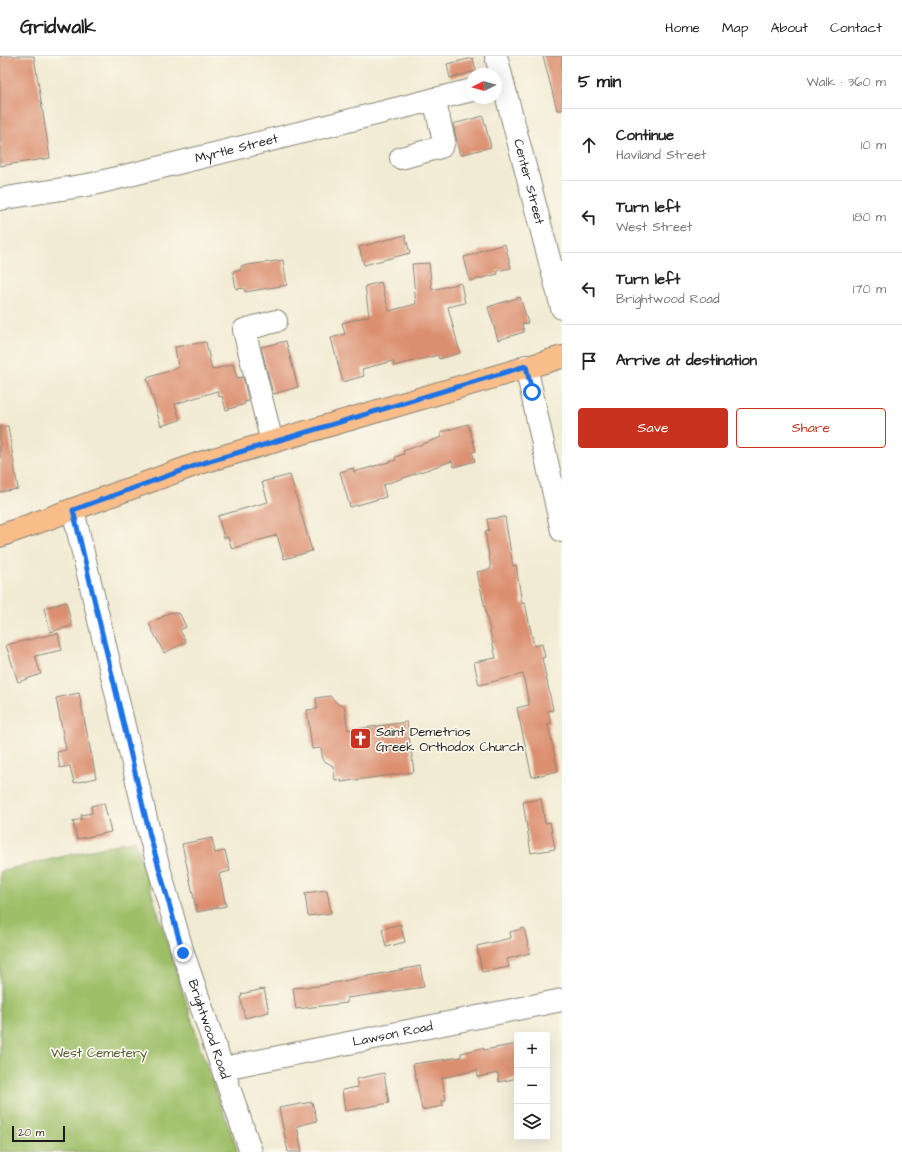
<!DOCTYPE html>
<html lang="en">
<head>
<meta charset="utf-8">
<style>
  :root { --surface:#fff; --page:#f6f6f6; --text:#222; --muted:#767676; --line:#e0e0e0; --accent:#c8321e }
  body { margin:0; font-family:"Architects Daughter",sans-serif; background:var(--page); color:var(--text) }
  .controls { position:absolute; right:12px; bottom:12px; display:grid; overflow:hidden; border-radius:4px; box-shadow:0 4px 16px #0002 }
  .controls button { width:36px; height:36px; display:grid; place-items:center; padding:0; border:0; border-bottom:1px solid var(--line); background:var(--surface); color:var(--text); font:20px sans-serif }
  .compass { position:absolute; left:466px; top:12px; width:36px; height:36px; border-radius:50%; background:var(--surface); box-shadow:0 4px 16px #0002; rotate:264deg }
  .scale { position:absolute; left:12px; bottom:10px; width:53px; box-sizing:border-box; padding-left:4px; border:2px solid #1c1c1c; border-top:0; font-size:11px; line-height:14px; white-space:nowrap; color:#1c1c1c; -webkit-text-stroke:3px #fbf7ec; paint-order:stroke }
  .stop { position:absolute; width:12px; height:12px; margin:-9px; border:3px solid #1a73e8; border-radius:50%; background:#fff }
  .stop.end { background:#1a73e8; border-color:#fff; box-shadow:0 1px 4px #0008 }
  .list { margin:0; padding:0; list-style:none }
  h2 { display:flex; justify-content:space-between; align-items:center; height:52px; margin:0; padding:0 16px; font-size:17px }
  h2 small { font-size:13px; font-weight:400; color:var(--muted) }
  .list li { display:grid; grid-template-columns:26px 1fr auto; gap:12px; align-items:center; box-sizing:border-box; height:72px; padding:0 16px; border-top:1px solid var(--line) }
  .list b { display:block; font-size:15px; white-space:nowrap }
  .list p { margin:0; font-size:13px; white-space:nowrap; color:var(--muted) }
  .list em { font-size:13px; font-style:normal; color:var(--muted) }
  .actions { display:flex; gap:8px; padding:12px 16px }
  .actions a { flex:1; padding:9px 0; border:1px solid var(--accent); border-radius:4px; text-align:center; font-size:14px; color:var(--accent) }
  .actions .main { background:var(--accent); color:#fff }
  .icon { flex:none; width:22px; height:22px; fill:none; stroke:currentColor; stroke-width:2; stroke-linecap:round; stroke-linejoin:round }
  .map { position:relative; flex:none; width:562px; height:1096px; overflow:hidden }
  header { display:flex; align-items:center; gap:24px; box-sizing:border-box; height:56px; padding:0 20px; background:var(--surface); border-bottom:1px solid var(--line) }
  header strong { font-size:19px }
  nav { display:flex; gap:22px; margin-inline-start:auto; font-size:14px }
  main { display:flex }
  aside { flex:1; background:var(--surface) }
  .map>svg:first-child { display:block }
  .green { fill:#9ebf68; stroke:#5d6e42 }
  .building { fill:#dc8f70 }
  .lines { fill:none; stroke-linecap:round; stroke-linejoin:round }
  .minor-casing { stroke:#878478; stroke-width:24 }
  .major-casing { stroke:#878478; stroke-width:24 }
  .minor { stroke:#fff; stroke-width:22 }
  .major { stroke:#f8bd89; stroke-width:22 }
  .route { stroke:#1a73e8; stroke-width:5 }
  .labels { text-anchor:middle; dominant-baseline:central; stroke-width:3.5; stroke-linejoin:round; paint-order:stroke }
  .street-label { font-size:13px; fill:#1c1c1c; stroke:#fbf7ec }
  .poi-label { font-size:13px; fill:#1c1c1c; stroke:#fbf7ec; text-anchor:start }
  .park-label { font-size:13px; fill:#505d3a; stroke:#fbf7ec }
</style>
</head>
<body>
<header>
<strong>Gridwalk</strong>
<nav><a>Home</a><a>Map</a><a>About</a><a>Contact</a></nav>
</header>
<main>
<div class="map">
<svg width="562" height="1096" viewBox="0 0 562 1096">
  <rect width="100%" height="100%" fill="#fbf7ec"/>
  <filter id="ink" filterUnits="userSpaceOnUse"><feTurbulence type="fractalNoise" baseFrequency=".025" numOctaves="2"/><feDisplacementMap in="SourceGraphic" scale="8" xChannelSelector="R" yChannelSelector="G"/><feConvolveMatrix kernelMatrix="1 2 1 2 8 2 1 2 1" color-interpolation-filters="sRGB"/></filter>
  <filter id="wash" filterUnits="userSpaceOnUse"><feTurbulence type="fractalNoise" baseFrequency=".012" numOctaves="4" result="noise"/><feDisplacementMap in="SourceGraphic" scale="16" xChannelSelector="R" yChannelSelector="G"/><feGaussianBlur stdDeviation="0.9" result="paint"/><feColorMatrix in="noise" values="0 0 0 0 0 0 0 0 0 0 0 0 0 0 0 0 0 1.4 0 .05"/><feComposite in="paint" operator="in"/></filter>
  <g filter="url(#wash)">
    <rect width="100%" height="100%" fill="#f2ebd3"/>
    <path class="green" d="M 135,784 L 203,1000 L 238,1096 L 0,1096 L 0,815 Z"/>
    <g id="blocks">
      <path class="building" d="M 0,0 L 34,0 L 50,102 L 0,110 Z
        M 543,0 L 562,0 L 562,54 L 557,54 Z
        M 473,2 L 476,15 L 450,22 L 447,8 Z
        M 483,60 L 491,91 L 460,99 L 453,68 Z
        M 405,179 L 410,197 L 364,209 L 359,191 Z
        M 505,188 L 511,212 L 497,215 L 498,218 L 470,225 L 464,201 L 479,197 L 479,195 Z
        M 283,204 L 287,229 L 245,236 L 244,232 L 236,233 L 233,215 L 241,214 L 241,210 Z
        M 429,207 L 432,234 L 461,227 L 465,247 L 448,251 L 460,297 L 439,303 L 438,299 L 394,310 L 393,305 L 362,313 L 364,320 L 343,326 L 331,282 L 345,278 L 342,267 L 369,260 L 365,230 L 381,226 L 389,255 L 416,248 L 412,208 Z
        M 520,241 L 528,267 L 522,268 L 524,276 L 498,284 L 488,251 Z
        M 286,285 L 298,331 L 273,338 L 261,291 Z
        M 206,286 L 212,314 L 233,308 L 237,322 L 243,321 L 249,345 L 244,346 L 245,348 L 226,354 L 222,340 L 219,341 L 217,335 L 175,348 L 180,364 L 161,370 L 147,322 L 178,312 L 175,291 Z
        M 468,368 L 476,395 L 472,396 L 475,405 L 454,411 L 452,405 L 383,429 L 386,441 L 350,451 L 340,416 L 353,412 L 354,416 L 396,404 L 395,401 L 404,398 L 403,395 L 442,381 L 441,376 Z
        M 8,370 L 18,433 L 0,436 L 0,371 Z
        M 290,419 L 312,495 L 284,503 L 277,479 L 232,493 L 228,481 L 224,482 L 218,460 L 268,446 L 262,426 Z
        M 505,461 L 513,510 L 516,509 L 522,548 L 525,547 L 534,590 L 542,588 L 545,601 L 542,602 L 553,654 L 548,655 L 551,667 L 548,668 L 558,715 L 532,721 L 517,652 L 529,649 L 523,618 L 479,629 L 474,606 L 496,602 L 477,516 L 491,513 L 485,475 L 489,474 L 487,463 Z
        M 66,546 L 72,570 L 50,576 L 44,552 Z
        M 171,556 L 180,558 L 186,571 L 180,574 L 186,586 L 164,597 L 149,568 Z
        M 58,577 L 62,594 L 35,600 L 41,618 L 18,626 L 6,589 Z
        M 79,637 L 96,722 L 74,727 L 70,710 L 60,712 L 57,696 L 66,694 L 56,642 Z
        M 330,640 L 339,649 L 344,649 L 348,674 L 407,666 L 414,716 L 341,726 L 341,723 L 335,724 L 333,710 L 323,704 L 321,692 L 312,693 L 307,654 L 317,653 L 316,642 Z
        M 541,743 L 545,767 L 550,766 L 555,793 L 531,797 L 523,746 Z
        M 104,747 L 111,776 L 77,783 L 73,765 L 82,763 L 81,759 L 92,757 L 91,750 Z
        M 212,782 L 215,797 L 225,795 L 230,815 L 219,818 L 226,850 L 197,856 L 182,788 Z
        M 327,834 L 331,857 L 308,860 L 305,837 Z
        M 400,868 L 405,886 L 386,891 L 382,873 Z
        M 524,872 L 530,897 L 507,903 L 509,911 L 482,916 L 477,890 L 511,882 L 510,876 Z
        M 420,910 L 424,931 L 347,942 L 347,947 L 296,953 L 293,932 L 318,930 Z
        M 264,933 L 269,956 L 245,962 L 240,941 L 242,940 L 241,938 Z
        M 517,988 L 517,1022 L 499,1026 L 498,1017 L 478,1021 L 477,1014 L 442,1022 L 446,1044 L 442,1045 L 443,1050 L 422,1054 L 413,1008 L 461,1001 L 461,997 L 483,992 L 484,994 Z
        M 384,1017 L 389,1047 L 345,1055 L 342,1034 L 358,1031 L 356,1023 Z
        M 312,1046 L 317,1065 L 297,1070 L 302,1096 L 288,1096 L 279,1052 Z"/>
    </g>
  </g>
  <g filter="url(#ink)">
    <use href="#blocks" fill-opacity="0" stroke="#878478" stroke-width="1"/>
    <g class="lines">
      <defs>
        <g id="minor">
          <path id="s1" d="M 496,0 L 562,252"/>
          <path d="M 401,102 L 441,91 L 444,85 L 434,43"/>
          <path id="s2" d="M 0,143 L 93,128 L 472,34"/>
          <path d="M 526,310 L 562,475"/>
          <path d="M 272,386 L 244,274 L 276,265"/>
          <path id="s3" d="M 73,454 L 150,780 L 183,897 L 251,1096"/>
          <path id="s4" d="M 224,1012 L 562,944"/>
        </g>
        <path id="major" d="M 0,480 L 200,407 L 562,301"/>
      </defs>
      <use href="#minor" class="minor-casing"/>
      <use href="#major" class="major-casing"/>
      <use href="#minor" class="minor"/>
      <use href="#major" class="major"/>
    </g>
  </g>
  <g class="lines" filter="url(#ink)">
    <path class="route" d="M 183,897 L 150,780 L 73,454 L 200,408 L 526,310 L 532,336"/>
  </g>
  <defs>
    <symbol id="church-square" viewBox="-11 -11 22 22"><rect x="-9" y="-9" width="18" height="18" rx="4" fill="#c8321e" stroke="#fbf7ec"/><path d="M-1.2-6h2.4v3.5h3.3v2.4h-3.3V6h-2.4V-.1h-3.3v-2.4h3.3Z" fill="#fff"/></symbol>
  </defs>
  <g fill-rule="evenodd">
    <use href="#church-square" x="348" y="670" width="25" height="25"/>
  </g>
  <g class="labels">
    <g class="street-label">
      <text stroke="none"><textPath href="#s2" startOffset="242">Myrtle Street</textPath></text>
      <text stroke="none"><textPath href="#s1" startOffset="130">Center Street</textPath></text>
      <text stroke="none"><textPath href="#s3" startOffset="537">Brightwood Road</textPath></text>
      <text stroke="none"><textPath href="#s4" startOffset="172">Lawson Road</textPath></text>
    </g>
    <g class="poi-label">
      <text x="376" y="676">Saint Demetrios<tspan x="376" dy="15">Greek Orthodox Church</tspan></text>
    </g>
    <g class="park-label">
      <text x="99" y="997">West Cemetery</text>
    </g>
  </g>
</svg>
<div class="controls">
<button>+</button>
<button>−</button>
<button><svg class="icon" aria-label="layers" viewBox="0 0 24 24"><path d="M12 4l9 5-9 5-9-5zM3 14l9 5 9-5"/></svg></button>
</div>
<svg class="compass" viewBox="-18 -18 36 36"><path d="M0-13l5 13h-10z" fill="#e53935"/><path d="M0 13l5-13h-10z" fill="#767676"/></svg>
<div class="scale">20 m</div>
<div class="stop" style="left:532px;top:336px"></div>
<div class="stop end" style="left:183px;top:897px"></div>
</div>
<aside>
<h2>5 min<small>Walk · 360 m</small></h2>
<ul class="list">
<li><svg class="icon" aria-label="ahead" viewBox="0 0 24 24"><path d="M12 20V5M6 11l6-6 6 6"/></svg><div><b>Continue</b><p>Haviland Street</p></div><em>10 m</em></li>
<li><svg class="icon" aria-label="left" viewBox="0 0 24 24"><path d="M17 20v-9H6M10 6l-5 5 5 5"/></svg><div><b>Turn left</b><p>West Street</p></div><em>180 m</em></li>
<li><svg class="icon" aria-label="left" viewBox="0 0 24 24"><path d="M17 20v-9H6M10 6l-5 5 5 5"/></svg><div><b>Turn left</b><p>Brightwood Road</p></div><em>170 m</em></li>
<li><svg class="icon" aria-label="arrive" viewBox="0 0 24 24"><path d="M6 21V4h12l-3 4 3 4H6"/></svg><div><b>Arrive at destination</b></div></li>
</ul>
<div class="actions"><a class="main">Save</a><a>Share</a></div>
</aside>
</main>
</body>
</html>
